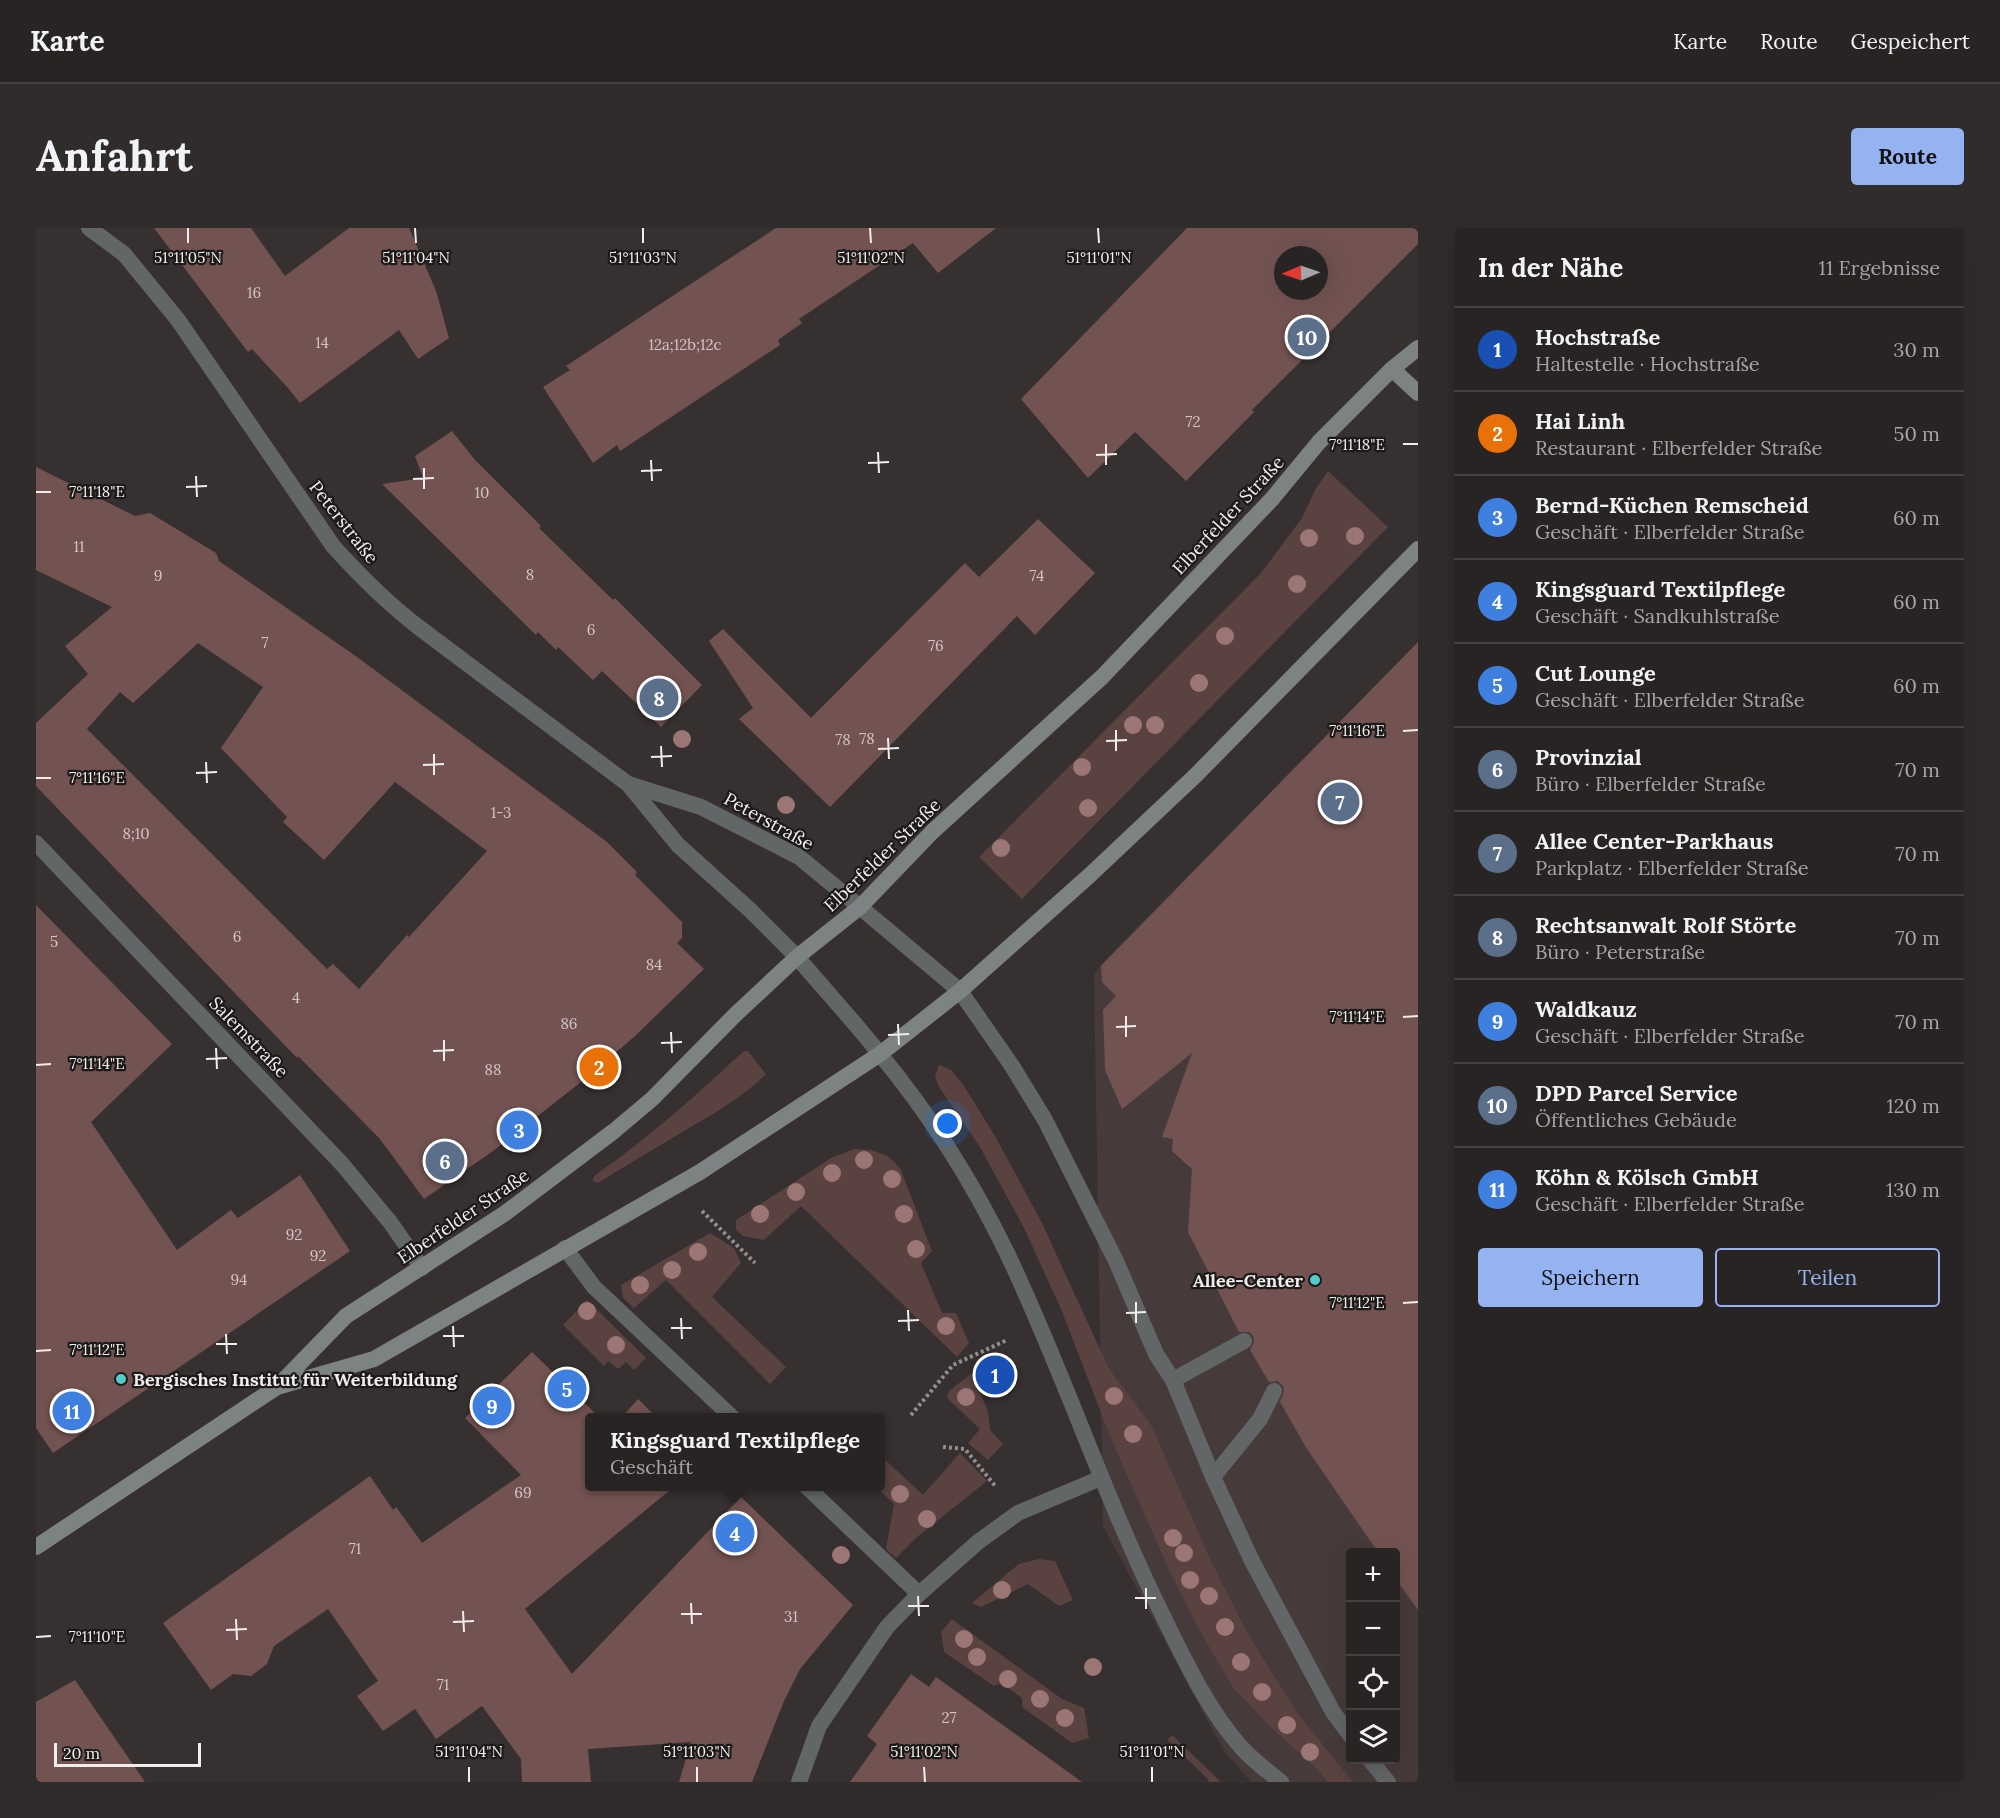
<!DOCTYPE html>
<html lang="de">
<head>
<meta charset="utf-8">
<style>
  :root { --surface:#292424; --page:#312c2c; --text:#f1f3f6; --muted:#a5a4a6; --line:#454141; --accent:#95b2f1 }
  body { margin:0; font-family:Lora,serif; background:var(--page); color:var(--text) }
  .controls { position:absolute; right:18px; bottom:18px; display:grid; overflow:hidden; border-radius:6px; box-shadow:0 6px 24px #0002 }
  .controls button { width:54px; height:54px; display:grid; place-items:center; padding:0; border:0; border-bottom:2px solid var(--line); background:var(--surface); color:var(--text); font:30px sans-serif }
  .compass { position:absolute; left:1238px; top:18px; width:54px; height:54px; border-radius:50%; background:var(--surface); box-shadow:0 6px 24px #0002; rotate:268deg }
  .scale { position:absolute; left:18px; bottom:15px; width:147px; box-sizing:border-box; padding-left:6px; border:3px solid #f1edec; border-top:0; font-size:16px; line-height:21px; white-space:nowrap; color:#f1edec; -webkit-text-stroke:4px #1c1919; paint-order:stroke }
  .you { position:absolute; left:912px; top:896px; width:21px; height:21px; margin:-15px; border:4px solid #fff; border-radius:50%; background:#1a73e8; box-shadow:0 0 0 9px #1a73e833 }
  .badge { display:grid; place-items:center; width:39px; height:39px; border-radius:50%; background:var(--accent); color:#fff; font-size:20px; font-weight:700 }
  .pin { position:absolute; translate:-50% -50%; border:3px solid #fff; box-shadow:0 2px 6px #0006 }
  .popup { position:absolute; left:549px; top:1185px; width:300px; height:78px; box-sizing:border-box; display:grid; place-content:center; border-radius:6px; background:var(--surface); filter:drop-shadow(0 2px 4px #0005); font-size:20px; white-space:nowrap; color:var(--muted) }
  .popup b { font-size:22px; color:var(--text) }
  .popup::after { content:''; position:absolute; left:50%; top:100%; margin-left:-12px; border:12px solid transparent; border-top-color:var(--surface) }
  .list { margin:0; padding:0; list-style:none }
  h2 { display:flex; justify-content:space-between; align-items:center; height:78px; margin:0; padding:0 24px; font-size:26px }
  h2 small { font-size:20px; font-weight:400; color:var(--muted) }
  .list li { display:grid; grid-template-columns:39px 1fr auto; gap:18px; align-items:center; box-sizing:border-box; height:84px; padding:0 24px; border-top:2px solid var(--line) }
  .list b { display:block; font-size:22px; white-space:nowrap }
  .list p { margin:0; font-size:20px; white-space:nowrap; color:var(--muted) }
  .list em { font-size:20px; font-style:normal; color:var(--muted) }
  .actions { display:flex; gap:12px; padding:18px 24px }
  .actions a { flex:1; padding:14px 0; border:2px solid var(--accent); border-radius:6px; text-align:center; font-size:21px; color:var(--accent) }
  .actions .main { background:var(--accent); color:#111 }
  .icon { flex:none; width:33px; height:33px; fill:none; stroke:currentColor; stroke-width:2; stroke-linecap:round; stroke-linejoin:round }
  .map { position:relative; flex:none; width:1382px; height:1554px; overflow:hidden; border-radius:6px }
  header { display:flex; align-items:center; gap:36px; box-sizing:border-box; height:84px; padding:0 30px; background:var(--surface); border-bottom:2px solid var(--line) }
  header strong { font-size:28px }
  nav { display:flex; gap:33px; margin-inline-start:auto; font-size:21px }
  .intro { display:flex; align-items:center; justify-content:space-between; box-sizing:border-box; height:144px; padding:0 36px }
  h1 { margin:0; font-size:42px }
  .button { padding:15px 27px; border-radius:6px; background:var(--accent); color:#111; font-size:21px; font-weight:700 }
  main { display:flex; gap:36px; padding:0 36px }
  aside { flex:1; background:var(--surface); border-radius:6px; box-shadow:0 6px 24px #0002 }
  .map>svg:first-child { display:block }
  .built { fill:#473a3a; fill-rule:evenodd }
  .green { fill:#594240 }
  .building { fill:#735351; fill-rule:evenodd }
  .lines { fill:none; stroke-linecap:round; stroke-linejoin:round }
  .path { stroke:#948e8e; stroke-width:4; stroke-dasharray:3 3; stroke-linecap:butt }
  .service { stroke:#626666; stroke-width:16 }
  .minor { stroke:#626666; stroke-width:16 }
  .tertiary { stroke:#626666; stroke-width:16 }
  .secondary { stroke:#7d8382; stroke-width:16 }
  .tree { fill:#9c7675 }
  .ticks { fill:none; stroke:#f1edec; stroke-width:2 }
  .poi-dot { fill:#52cdcc; stroke:#1c1919; stroke-width:2 }
  .labels { text-anchor:middle; dominant-baseline:central; stroke-width:4.5; stroke-linejoin:round; paint-order:stroke }
  .number-label { font-size:15px; fill:#d2c6c5 }
  .street-label { font-size:18px; fill:#f1edec; stroke:#1c1919 }
  .poi-label { font-size:18px; font-weight:bold; fill:#f1edec; stroke:#1c1919; text-anchor:end }
  .ticks-label { font-size:15px; text-anchor:middle; fill:#f1edec; stroke:#1c1919; stroke-width:4.5; stroke-linejoin:round; paint-order:stroke }
</style>
</head>
<body>
<header>
<strong>Karte</strong>
<nav><a>Karte</a><a>Route</a><a>Gespeichert</a></nav>
</header>
<div class="intro"><h1>Anfahrt</h1><a class="button">Route</a></div>
<main>
<div class="map">
<svg width="1382" height="1554" viewBox="0 0 1382 1554">
  <rect width="100%" height="100%" fill="#373030"/>
  <path class="built" d="M 1382,414 L 1382,1554 L 1215,1554 L 1188,1523 L 1067,1298 L 1058,747 L 1069,732 ZM 1314,1324 L 1360,1324 L 1360,1532 L 1314,1532 Z"/>
  <path class="green" d="M 1292,243 L 1352,299 L 986,671 L 943,629 L 1225,345 L 1266,290 L 1279,262 Z
    M 708,823 L 712,823 L 730,846 C 707,869 679,885 650,902 C 621,919 591,937 562,955 L 557,953 L 557,950 L 562,945 C 614,909 661,866 708,823 Z
    M 903,837 L 915,842 L 928,858 L 959,908 L 1006,995 L 1073,1141 L 1115,1197 L 1175,1333 L 1212,1406 L 1262,1486 L 1317,1554 L 1292,1554 L 1282,1542 L 1233,1497 L 1198,1461 L 1165,1405 L 1133,1342 L 1074,1208 L 1025,1081 L 988,1000 L 944,919 L 903,859 L 899,849 Z
    M 818,921 L 835,922 L 852,928 L 864,940 L 896,1023 L 885,1035 L 906,1085 L 920,1085 L 933,1115 L 921,1129 L 765,978 L 728,1012 L 707,1008 L 700,1002 L 700,992 L 795,930 Z
    M 674,1005 L 698,1020 L 705,1035 L 676,1069 L 750,1139 L 734,1156 L 630,1052 L 598,1080 L 587,1070 L 585,1057 Z
    M 551,1072 L 610,1130 L 598,1142 L 590,1134 L 582,1141 L 572,1133 L 568,1138 L 527,1097 Z
    M 936,1145 L 952,1184 L 954,1202 L 967,1216 L 952,1232 L 932,1215 L 944,1201 L 913,1172 L 911,1168 L 913,1163 Z
    M 924,1225 L 951,1253 L 881,1309 L 860,1330 L 850,1321 L 858,1276 L 840,1259 L 844,1258 L 845,1228 L 887,1267 Z
    M 1003,1331 L 1019,1333 L 1037,1372 L 1023,1378 L 992,1356 L 945,1379 L 936,1375 L 983,1336 Z
    M 916,1391 L 1026,1471 L 1048,1480 L 1053,1510 L 1036,1515 L 986,1479 L 986,1470 L 965,1455 L 958,1458 L 908,1424 L 905,1404 Z
    M 1136,1507 L 1185,1554 L 1172,1554 L 1173,1552 L 1131,1512 Z"/>
  <path class="building" d="M 118,0 L 215,0 L 249,48 L 313,0 L 373,0 L 400,63 L 413,110 L 382,131 L 363,102 L 264,175 L 252,160 L 216,121 L 212,124 Z
    M 740,0 L 960,0 L 902,45 L 877,15 L 763,91 L 766,95 L 742,112 L 744,117 L 584,223 L 581,217 L 557,235 L 507,159 L 534,142 L 530,138 Z
    M 1151,0 L 1382,0 L 1382,16 L 1216,182 L 1218,184 L 1150,253 L 1099,204 L 1052,250 L 985,171 ZM 1247,27 L 1283,27 L 1283,63 L 1247,63 Z
    M 416,203 L 439,232 L 505,298 L 503,300 L 577,372 L 579,370 L 666,457 L 625,499 L 566,443 L 557,452 L 522,419 L 520,422 L 502,404 L 500,407 L 346,256 L 387,250 L 379,228 Z
    M 0,239 L 99,288 L 114,285 L 180,325 L 183,333 L 321,429 L 571,614 L 601,644 L 599,647 L 646,694 L 646,710 L 641,715 L 668,741 L 598,809 L 545,854 L 457,923 L 388,971 L 344,911 L 262,828 L 261,830 L 0,558 L 0,495 L 52,446 L 29,418 L 76,379 L 0,342 ZM 162,415 L 227,459 L 185,520 L 251,589 L 247,594 L 288,632 L 359,554 L 451,623 L 373,709 L 371,707 L 323,761 L 297,736 L 291,741 L 51,501 L 84,464 L 97,475 Z
    M 1002,291 L 1059,345 L 999,407 L 981,388 L 794,579 L 703,491 L 717,480 L 673,413 L 687,401 L 775,490 L 929,335 L 943,349 Z
    M 1382,414 L 1382,1382 L 1359,1350 L 1359,1324 L 1342,1324 L 1271,1221 L 1244,1174 L 1248,1163 L 1247,1158 L 1242,1153 L 1233,1154 L 1214,1122 L 1218,1114 L 1217,1108 L 1213,1104 L 1203,1104 L 1152,1004 L 1156,941 L 1136,923 L 1137,911 L 1126,909 L 1156,825 L 1086,881 L 1069,842 L 1067,782 L 1080,768 L 1066,754 L 1065,738 Z
    M 0,677 L 136,816 L 55,894 L 141,1022 L 195,982 L 202,990 L 264,947 L 314,1023 L 17,1225 L 0,1200 Z
    M 496,1124 L 564,1190 L 554,1190 L 554,1258 L 639,1258 L 489,1381 L 536,1446 L 705,1269 L 817,1377 L 764,1441 L 748,1473 L 716,1554 L 643,1554 L 655,1514 L 552,1521 L 555,1554 L 486,1554 L 485,1531 L 446,1478 L 400,1511 L 379,1481 L 347,1503 L 321,1468 L 342,1453 L 292,1381 L 238,1418 L 231,1436 L 215,1448 L 197,1446 L 175,1462 L 127,1395 L 334,1248 L 357,1282 L 360,1279 L 386,1315 L 485,1247 L 429,1190 Z
    M 602,1171 L 621,1190 L 585,1190 Z
    M 875,1446 L 893,1459 L 900,1449 L 1046,1554 L 814,1554 L 841,1516 L 831,1508 Z
    M 39,1452 L 109,1554 L 0,1554 L 0,1474 Z"/>
  <g class="lines">
    <path class="path" d="M 666,983 L 719,1035
      M 875,1187 L 917,1137 L 971,1112
      M 907,1219 L 929,1221 L 960,1259"/>
    <path class="service" d="M 529,1020 L 558,1059 L 697,1190
      M 1137,1152 L 1208,1113
      M 1177,1249 L 1224,1191 L 1238,1163
      M 770,1258 L 883,1366"/>
    <path class="minor" d="M 53,0 L 88,26 L 142,92 L 297,318 C 324,348 352,376 385,401 L 592,556 L 642,617 L 714,682 L 761,729
      M 592,556 L 665,579 L 763,629 L 824,679
      M 0,615 L 306,936 L 354,994 L 386,1040
      M 763,1554 L 783,1498 L 851,1399 L 883,1366 L 942,1314 L 982,1285 L 1065,1250"/>
    <path class="tertiary" d="M 824,679 L 924,763 L 976,838 L 1009,892 L 1080,1033 L 1120,1126 L 1137,1152 L 1177,1249 L 1216,1333 L 1297,1484 L 1314,1507
      M 761,729 C 788,761 817,792 843,825 C 893,885 937,955 971,1025 C 1028,1144 1069,1272 1128,1390 C 1150,1435 1172,1482 1205,1519 C 1216,1532 1232,1543 1245,1554
      M 1334,1532 L 1352,1554"/>
    <path class="secondary" d="M 1356,141 L 1382,165
      M 241,1159 L 338,1131 L 664,944 L 844,826 L 924,763 L 1054,647 L 1160,547 L 1382,321
      M 0,1319 L 241,1159 L 310,1088 L 468,986 L 578,903 L 616,871 L 700,786 L 761,729 L 824,679 L 896,604 L 1066,449 L 1236,271 L 1283,214 L 1356,141 L 1382,120"/>
  </g>
  <g class="tree">
    <circle cx="1319" cy="308" r="9"/>
    <circle cx="1273" cy="310" r="9"/>
    <circle cx="1261" cy="356" r="9"/>
    <circle cx="1189" cy="408" r="9"/>
    <circle cx="1163" cy="455" r="9"/>
    <circle cx="1097" cy="497" r="9"/>
    <circle cx="1119" cy="497" r="9"/>
    <circle cx="646" cy="511" r="9"/>
    <circle cx="1046" cy="539" r="9"/>
    <circle cx="750" cy="577" r="9"/>
    <circle cx="1052" cy="580" r="9"/>
    <circle cx="965" cy="620" r="9"/>
    <circle cx="828" cy="932" r="9"/>
    <circle cx="796" cy="945" r="9"/>
    <circle cx="856" cy="951" r="9"/>
    <circle cx="760" cy="964" r="9"/>
    <circle cx="724" cy="986" r="9"/>
    <circle cx="868" cy="986" r="9"/>
    <circle cx="880" cy="1021" r="9"/>
    <circle cx="662" cy="1024" r="9"/>
    <circle cx="636" cy="1042" r="9"/>
    <circle cx="604" cy="1057" r="9"/>
    <circle cx="551" cy="1083" r="9"/>
    <circle cx="910" cy="1098" r="9"/>
    <circle cx="580" cy="1117" r="9"/>
    <circle cx="1078" cy="1168" r="9"/>
    <circle cx="930" cy="1169" r="9"/>
    <circle cx="1097" cy="1206" r="9"/>
    <circle cx="864" cy="1266" r="9"/>
    <circle cx="891" cy="1291" r="9"/>
    <circle cx="1137" cy="1310" r="9"/>
    <circle cx="1148" cy="1325" r="9"/>
    <circle cx="805" cy="1327" r="9"/>
    <circle cx="1154" cy="1352" r="9"/>
    <circle cx="966" cy="1362" r="9"/>
    <circle cx="1173" cy="1368" r="9"/>
    <circle cx="1189" cy="1399" r="9"/>
    <circle cx="928" cy="1411" r="9"/>
    <circle cx="941" cy="1429" r="9"/>
    <circle cx="1205" cy="1434" r="9"/>
    <circle cx="1057" cy="1439" r="9"/>
    <circle cx="972" cy="1451" r="9"/>
    <circle cx="1226" cy="1464" r="9"/>
    <circle cx="1004" cy="1471" r="9"/>
    <circle cx="1029" cy="1490" r="9"/>
    <circle cx="1251" cy="1497" r="9"/>
    <circle cx="1274" cy="1524" r="9"/>
  </g>
  <path class="ticks" d="M 152,0 L 152,15M 379,0 L 380,15M 607,0 L 607,15M 834,0 L 835,15M 1062,0 L 1063,15M 1070,216 L 1070,237M 1367,216 L 1382,216M 842,224 L 843,245M 1060,227 L 1081,226M 615,232 L 616,253M 832,235 L 853,234M 388,240 L 388,261M 605,243 L 626,242M 160,248 L 161,269M 377,251 L 398,250M 150,259 L 171,258M 0,264 L 15,264M 1080,502 L 1080,523M 1367,503 L 1382,502M 852,510 L 853,531M 1070,513 L 1091,512M 625,518 L 626,539M 842,521 L 863,520M 398,526 L 398,547M 615,529 L 636,528M 170,534 L 171,555M 387,537 L 408,536M 160,545 L 181,544M 0,550 L 15,550M 1090,788 L 1090,809M 1367,789 L 1382,788M 862,796 L 863,817M 1080,799 L 1100,798M 635,804 L 636,825M 852,807 L 873,806M 408,812 L 408,833M 625,815 L 646,814M 180,820 L 181,841M 397,823 L 418,822M 170,831 L 191,830M 0,837 L 15,836M 1100,1074 L 1100,1095M 1367,1075 L 1382,1074M 872,1082 L 873,1103M 1090,1085 L 1110,1084M 645,1090 L 646,1111M 862,1093 L 883,1092M 417,1098 L 418,1119M 635,1100 L 656,1100M 190,1106 L 191,1126M 407,1108 L 428,1108M 180,1116 L 201,1116M 0,1123 L 15,1122M 1110,1360 L 1110,1381M 882,1368 L 883,1388M 1099,1370 L 1120,1370M 655,1375 L 656,1396M 872,1378 L 893,1378M 427,1383 L 428,1404M 645,1386 L 666,1386M 200,1391 L 201,1412M 417,1394 L 438,1393M 190,1402 L 211,1401M 0,1409 L 15,1408M 433,1539 L 433,1554M 661,1539 L 661,1554M 888,1539 L 889,1554M 1116,1539 L 1116,1554"/>
  <g class="poi-dot">
    <circle cx="1279" cy="1052" r="6"/>
    <circle cx="85" cy="1151" r="6"/>
  </g>
  <g class="labels">
    <g class="number-label">
      <text x="218" y="64">16</text>
      <text x="286" y="114">14</text>
      <text x="649" y="116">12a;12b;12c</text>
      <text x="1157" y="193">72</text>
      <text x="446" y="264">10</text>
      <text x="43" y="318">11</text>
      <text x="494" y="346">8</text>
      <text x="122" y="347">9</text>
      <text x="1001" y="347">74</text>
      <text x="555" y="401">6</text>
      <text x="229" y="414">7</text>
      <text x="900" y="417">76</text>
      <text x="831" y="510">78</text>
      <text x="807" y="511">78</text>
      <text x="465" y="584">1-3</text>
      <text x="100" y="605">8;10</text>
      <text x="201" y="708">6</text>
      <text x="18" y="713">5</text>
      <text x="618" y="736">84</text>
      <text x="260" y="769">4</text>
      <text x="533" y="795">86</text>
      <text x="457" y="841">88</text>
      <text x="258" y="1006">92</text>
      <text x="282" y="1027">92</text>
      <text x="203" y="1051">94</text>
      <text x="487" y="1264">69</text>
      <text x="319" y="1320">71</text>
      <text x="755" y="1388">31</text>
      <text x="407" y="1456">71</text>
      <text x="913" y="1489">27</text>
    </g>
    <g class="street-label">
      <text transform="translate(1192 287) rotate(-47)">Elberfelder Straße</text>
      <text transform="translate(308 294) rotate(52)">Peterstraße</text>
      <text transform="translate(733 593) rotate(29)">Peterstraße</text>
      <text transform="translate(846 627) rotate(-44)">Elberfelder Straße</text>
      <text transform="translate(213 809) rotate(46)">Salemstraße</text>
      <text transform="translate(427 988) rotate(-34)">Elberfelder Straße</text>
    </g>
    <g class="poi-label">
      <text x="1267" y="1052">Allee-Center</text>
      <text x="97" y="1151" text-anchor="start">Bergisches Institut für Weiterbildung</text>
    </g>
  </g>
  <g class="ticks-label">
    <text x="152" y="35">51°11'05"N</text>
    <text x="380" y="35">51°11'04"N</text>
    <text x="607" y="35">51°11'03"N</text>
    <text x="835" y="35">51°11'02"N</text>
    <text x="1063" y="35">51°11'01"N</text>
    <text x="1321" y="222">7°11'18"E</text>
    <text x="61" y="269">7°11'18"E</text>
    <text x="1321" y="508">7°11'16"E</text>
    <text x="61" y="555">7°11'16"E</text>
    <text x="1321" y="794">7°11'14"E</text>
    <text x="61" y="841">7°11'14"E</text>
    <text x="1321" y="1080">7°11'12"E</text>
    <text x="61" y="1127">7°11'12"E</text>
    <text x="61" y="1414">7°11'10"E</text>
    <text x="433" y="1529">51°11'04"N</text>
    <text x="661" y="1529">51°11'03"N</text>
    <text x="888" y="1529">51°11'02"N</text>
    <text x="1116" y="1529">51°11'01"N</text>
  </g>
</svg>
<div class="controls">
<button>+</button>
<button>−</button>
<button><svg class="icon" aria-label="locate" viewBox="0 0 24 24"><circle cx="12" cy="12" r="6"/><path d="M12 2v4M12 18v4M2 12h4M18 12h4"/></svg></button>
<button><svg class="icon" aria-label="layers" viewBox="0 0 24 24"><path d="M12 4l9 5-9 5-9-5zM3 14l9 5 9-5"/></svg></button>
</div>
<svg class="compass" viewBox="-18 -18 36 36"><path d="M0-13l5 13h-10z" fill="#e53935"/><path d="M0 13l5-13h-10z" fill="#a5a4a6"/></svg>
<div class="scale">20 m</div>
<div class="you"></div>
<div class="pin badge" style="left:959px;top:1147px;background:#1a4fb4">1</div>
<div class="pin badge" style="left:563px;top:839px;background:#e8710a">2</div>
<div class="pin badge" style="left:483px;top:902px;background:#3f7fe0">3</div>
<div class="pin badge" style="left:699px;top:1305px;background:#3f7fe0">4</div>
<div class="popup"><b>Kingsguard Textilpflege</b>Geschäft</div>
<div class="pin badge" style="left:531px;top:1161px;background:#3f7fe0">5</div>
<div class="pin badge" style="left:409px;top:933px;background:#5c6f8a">6</div>
<div class="pin badge" style="left:1304px;top:574px;background:#5c6f8a">7</div>
<div class="pin badge" style="left:623px;top:470px;background:#5c6f8a">8</div>
<div class="pin badge" style="left:456px;top:1178px;background:#3f7fe0">9</div>
<div class="pin badge" style="left:1271px;top:109px;background:#5c6f8a">10</div>
<div class="pin badge" style="left:36px;top:1183px;background:#3f7fe0">11</div>
</div>
<aside>
<h2>In der Nähe<small>11 Ergebnisse</small></h2>
<ul class="list">
<li><span class="badge" style="background:#1a4fb4">1</span><div><b>Hochstraße</b><p>Haltestelle · Hochstraße</p></div><em>30 m</em></li>
<li><span class="badge" style="background:#e8710a">2</span><div><b>Hai Linh</b><p>Restaurant · Elberfelder Straße</p></div><em>50 m</em></li>
<li><span class="badge" style="background:#3f7fe0">3</span><div><b>Bernd-Küchen Remscheid</b><p>Geschäft · Elberfelder Straße</p></div><em>60 m</em></li>
<li><span class="badge" style="background:#3f7fe0">4</span><div><b>Kingsguard Textilpflege</b><p>Geschäft · Sandkuhlstraße</p></div><em>60 m</em></li>
<li><span class="badge" style="background:#3f7fe0">5</span><div><b>Cut Lounge</b><p>Geschäft · Elberfelder Straße</p></div><em>60 m</em></li>
<li><span class="badge" style="background:#5c6f8a">6</span><div><b>Provinzial</b><p>Büro · Elberfelder Straße</p></div><em>70 m</em></li>
<li><span class="badge" style="background:#5c6f8a">7</span><div><b>Allee Center-Parkhaus</b><p>Parkplatz · Elberfelder Straße</p></div><em>70 m</em></li>
<li><span class="badge" style="background:#5c6f8a">8</span><div><b>Rechtsanwalt Rolf Störte</b><p>Büro · Peterstraße</p></div><em>70 m</em></li>
<li><span class="badge" style="background:#3f7fe0">9</span><div><b>Waldkauz</b><p>Geschäft · Elberfelder Straße</p></div><em>70 m</em></li>
<li><span class="badge" style="background:#5c6f8a">10</span><div><b>DPD Parcel Service</b><p>Öffentliches Gebäude</p></div><em>120 m</em></li>
<li><span class="badge" style="background:#3f7fe0">11</span><div><b>Köhn &amp; Kölsch GmbH</b><p>Geschäft · Elberfelder Straße</p></div><em>130 m</em></li>
</ul>
<div class="actions"><a class="main">Speichern</a><a>Teilen</a></div>
</aside>
</main>
</body>
</html>
